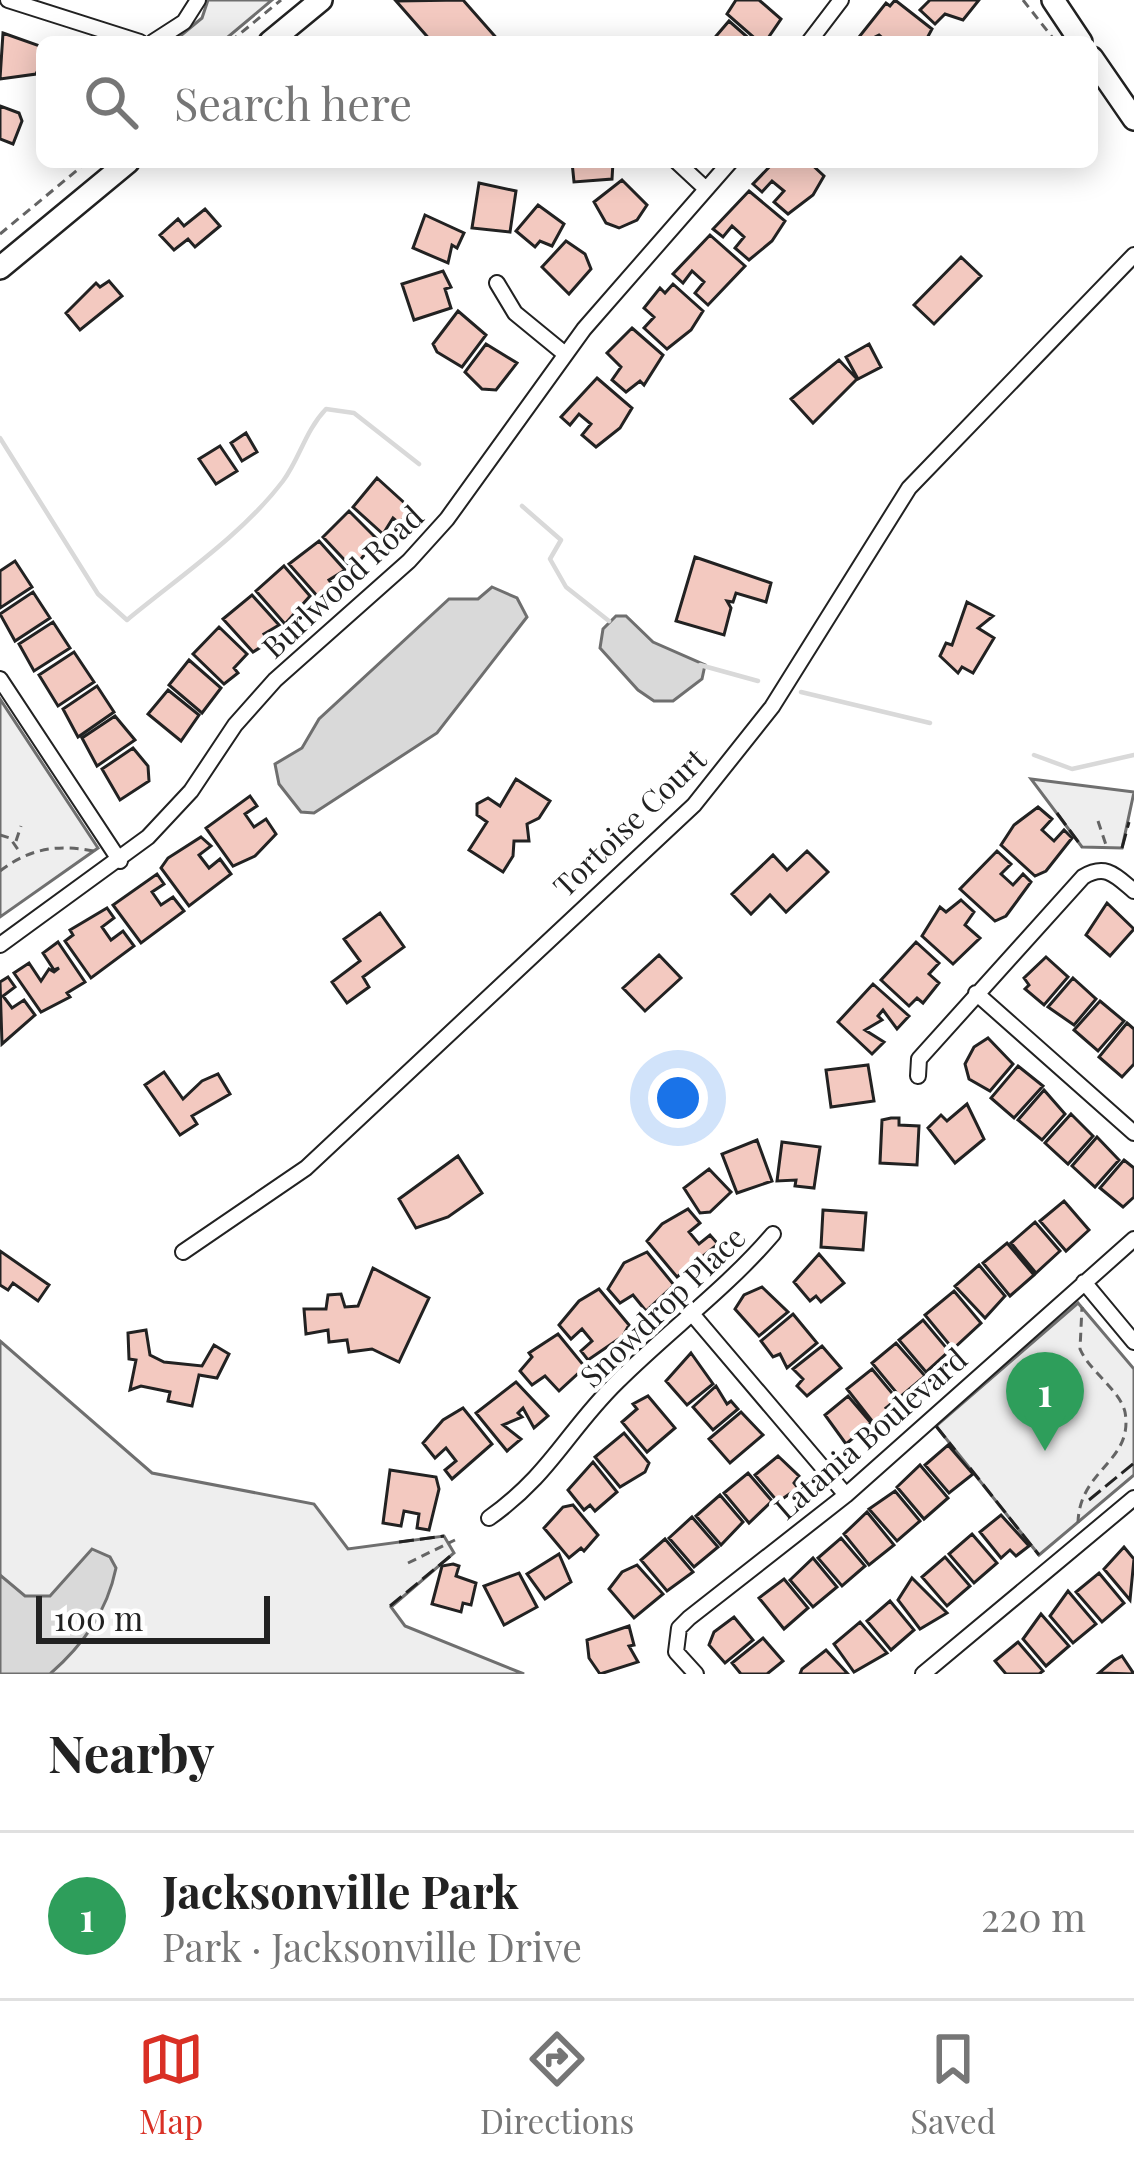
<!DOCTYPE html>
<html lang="en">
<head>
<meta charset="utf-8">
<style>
  :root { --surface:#fff; --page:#f2f2f2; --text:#222; --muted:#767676; --line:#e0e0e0; --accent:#d93025 }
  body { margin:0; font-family:"Playfair Display",serif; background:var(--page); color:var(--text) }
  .scale { position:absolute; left:36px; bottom:30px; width:234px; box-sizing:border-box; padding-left:12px; border:6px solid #222; border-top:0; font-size:33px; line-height:42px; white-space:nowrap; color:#222; -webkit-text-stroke:9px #fff; paint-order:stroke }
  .you { position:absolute; left:678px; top:1098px; width:42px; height:42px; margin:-30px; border:9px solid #fff; border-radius:50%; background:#1a73e8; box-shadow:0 0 0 18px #1a73e833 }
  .badge { display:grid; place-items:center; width:78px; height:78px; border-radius:50%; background:var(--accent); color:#fff; font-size:39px; font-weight:700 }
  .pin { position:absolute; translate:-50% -99px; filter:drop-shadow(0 3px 6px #0008) }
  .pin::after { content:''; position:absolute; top:63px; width:42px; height:36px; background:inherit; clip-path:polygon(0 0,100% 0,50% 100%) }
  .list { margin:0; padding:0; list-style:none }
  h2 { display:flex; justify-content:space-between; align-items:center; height:156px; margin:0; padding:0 48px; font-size:51px }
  h2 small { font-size:39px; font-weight:400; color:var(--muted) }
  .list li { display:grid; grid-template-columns:78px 1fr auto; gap:36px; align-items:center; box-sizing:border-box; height:168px; padding:0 48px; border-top:3px solid var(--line) }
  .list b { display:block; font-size:45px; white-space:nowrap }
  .list p { margin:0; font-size:39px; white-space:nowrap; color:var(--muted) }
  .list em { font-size:39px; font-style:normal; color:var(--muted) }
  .icon { flex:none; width:66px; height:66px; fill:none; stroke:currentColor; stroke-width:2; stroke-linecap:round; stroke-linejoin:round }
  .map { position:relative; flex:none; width:1134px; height:1674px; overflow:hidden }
  .search { position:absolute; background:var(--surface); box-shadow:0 6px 30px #0003; left:36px; right:36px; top:36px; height:132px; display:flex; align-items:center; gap:30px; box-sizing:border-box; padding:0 42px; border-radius:18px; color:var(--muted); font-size:45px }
  .sheet { height:324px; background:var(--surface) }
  nav { display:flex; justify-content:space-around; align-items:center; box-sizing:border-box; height:168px; border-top:3px solid var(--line); background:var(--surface); font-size:33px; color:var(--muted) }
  nav a { display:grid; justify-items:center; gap:6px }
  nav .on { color:var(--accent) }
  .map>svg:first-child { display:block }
  .green { fill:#eee; stroke:#6f6f6f; stroke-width:3 }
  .water { fill:#d9d9d9; stroke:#6f6f6f; stroke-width:3 }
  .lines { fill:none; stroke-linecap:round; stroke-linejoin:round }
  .stream { stroke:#d9d9d9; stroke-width:4.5 }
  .building { fill:#f3c9c0; stroke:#222; stroke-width:3 }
  .street-casing { stroke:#222; stroke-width:18 }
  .secondary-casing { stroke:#222; stroke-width:26 }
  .path { stroke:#646464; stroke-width:3; stroke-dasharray:9 6; stroke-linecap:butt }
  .street { stroke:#fff; stroke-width:14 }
  .secondary { stroke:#fff; stroke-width:21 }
  .fence { stroke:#222; stroke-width:3; stroke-dasharray:15 6; stroke-linecap:butt }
  .labels { text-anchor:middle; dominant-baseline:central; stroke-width:9; stroke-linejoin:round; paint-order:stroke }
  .street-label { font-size:30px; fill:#222; stroke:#fff }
</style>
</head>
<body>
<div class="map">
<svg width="1134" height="1674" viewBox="0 0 1134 1674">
  <rect width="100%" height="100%" fill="#fff"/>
  <path class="green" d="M 208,0 L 272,0 L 222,42 L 173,42 L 202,18 Z
    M 0,699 L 98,848 L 0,917 Z
    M 1031,779 L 1134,792 L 1122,848 L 1082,847 Z
    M 1078,1303 L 1134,1369 L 1134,1475 L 1039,1555 L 936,1426 Z
    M 0,1341 L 152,1473 L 314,1504 L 348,1549 L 444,1536 L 454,1553 L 391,1607 L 405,1626 L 524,1674 L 0,1674 Z"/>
  <path class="water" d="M 492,587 L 517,598 L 527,617 L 437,733 L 314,813 L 301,812 L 279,784 L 275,764 L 302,748 L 319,719 L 449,599 L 478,599 Z
    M 616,616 L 626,616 L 653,642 L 705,665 L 702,679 L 673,701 L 654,701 L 638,690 L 600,648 L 603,629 Z
    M 92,1549 L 110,1557 L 116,1568 C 107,1612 83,1645 50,1674 L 0,1674 L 0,1575 L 25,1596 L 50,1596 Z"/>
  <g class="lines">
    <path class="stream" d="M 0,438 L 98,594 L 127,620 C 179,577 242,535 283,481 C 300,458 305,431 326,409 L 354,413 L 419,464
      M 522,506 L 561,540 L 550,559 L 566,587 L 609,621
      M 700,665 L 758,681
      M 801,692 L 930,723
      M 1034,755 L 1072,769 L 1134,755"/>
  </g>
  <path class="building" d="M 463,0 L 500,42 L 432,42 L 396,1 Z
    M 736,0 L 759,0 L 781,19 L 768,38 L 759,42 L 727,14 Z
    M 895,0 L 932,29 L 925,42 L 887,42 L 879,35 L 865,42 L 859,37 L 886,3 L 890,6 Z
    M 930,0 L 979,0 L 963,20 L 945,14 L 935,24 L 920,10 Z
    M 729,21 L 753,42 L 711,42 Z
    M 3,33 L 40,46 L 42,62 L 36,74 L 0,79 Z
    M 0,106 L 19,113 L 22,121 L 13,144 L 0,139 Z
    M 572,162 L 613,162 L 612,179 L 574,182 Z
    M 774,162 L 809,162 L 824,176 L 813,195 L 788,214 L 774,202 L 784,191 L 772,181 L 762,192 L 753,184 Z
    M 622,180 L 647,205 L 637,220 L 619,228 L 606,223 L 594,202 Z
    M 479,183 L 516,191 L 510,232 L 472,228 Z
    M 749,191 L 785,221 L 772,241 L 749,260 L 735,248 L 744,237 L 732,226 L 723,237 L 713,229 Z
    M 538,205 L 564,224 L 552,246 L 540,241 L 535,247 L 516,231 Z
    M 205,209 L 220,226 L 195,247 L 188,239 L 174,250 L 160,235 L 178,219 L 184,226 Z
    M 425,215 L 464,233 L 457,248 L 452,245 L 448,263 L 413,248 Z
    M 710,235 L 745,266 L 708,305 L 695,293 L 704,282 L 692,271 L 683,283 L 673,274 Z
    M 566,241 L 585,254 L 591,269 L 569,294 L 542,267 Z
    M 961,257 L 981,276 L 934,324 L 914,305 Z
    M 443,271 L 451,287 L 445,289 L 451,308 L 414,320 L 402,284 Z
    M 109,281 L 122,296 L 80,330 L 66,313 L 96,283 L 100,287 Z
    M 673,284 L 703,311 L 691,330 L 667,349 L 644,328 L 654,317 L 644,308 L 660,288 L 665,293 Z
    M 458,311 L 486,335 L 462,367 L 437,352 L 433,344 Z
    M 632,328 L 663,355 L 644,385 L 640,381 L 626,392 L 612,380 L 621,367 L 607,353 Z
    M 486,344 L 517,363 L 496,390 L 482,389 L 465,372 Z
    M 869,344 L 881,367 L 858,379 L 846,357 Z
    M 839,360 L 857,379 L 813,423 L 791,399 Z
    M 597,378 L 632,408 L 620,428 L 596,447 L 582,435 L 591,424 L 579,414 L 570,425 L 561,417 Z
    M 246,433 L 257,452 L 242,461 L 231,443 Z
    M 220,446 L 237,471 L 216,484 L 199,459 Z
    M 377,478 L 410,508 L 400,524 L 393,518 L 383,534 L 353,507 Z
    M 349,511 L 377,539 L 353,569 L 323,537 Z
    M 319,541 L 345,570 L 329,580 L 334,587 L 319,598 L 289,564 Z
    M 695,557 L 771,583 L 766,602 L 736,593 L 733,602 L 727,601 L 731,608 L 724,635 L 676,621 Z
    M 15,561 L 32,587 L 0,608 L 0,571 Z
    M 284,566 L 310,596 L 285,624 L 256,591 Z
    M 33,592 L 50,618 L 15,641 L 0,614 Z
    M 252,595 L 279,625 L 264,634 L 269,642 L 253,652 L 223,619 Z
    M 967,602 L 993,616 L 978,628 L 994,638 L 973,673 L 962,667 L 958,673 L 940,656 L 946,643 L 952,645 Z
    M 53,622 L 70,648 L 34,671 L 19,644 Z
    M 219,627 L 247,654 L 234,668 L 238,673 L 224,684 L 193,654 Z
    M 74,652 L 94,682 L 58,706 L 39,675 Z
    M 189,660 L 221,688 L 202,713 L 169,685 Z
    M 97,686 L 114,712 L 78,737 L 63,709 Z
    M 168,690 L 199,715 L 181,741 L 148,714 Z
    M 115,716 L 135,740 L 97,766 L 82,738 Z
    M 133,748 L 148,766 L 149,781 L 120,800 L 102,769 Z
    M 516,779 L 550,801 L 539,818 L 527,824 L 529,841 L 514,841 L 513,856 L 503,872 L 469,850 L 487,822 L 477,815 L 477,804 L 488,798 L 500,806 Z
    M 250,796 L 257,806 L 245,814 L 254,827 L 266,819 L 276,834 L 255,856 L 233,866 L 206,828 Z
    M 1038,807 L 1052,819 L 1042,830 L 1054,841 L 1064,830 L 1072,838 L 1046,871 L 1035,876 L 1001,845 L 1014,825 Z
    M 201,837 L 211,846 L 199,855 L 209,868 L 220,859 L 231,874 L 189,906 L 161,868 L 168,858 Z
    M 807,851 L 828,872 L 786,912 L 770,895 L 751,914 L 732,894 L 773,855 L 787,870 Z
    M 997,851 L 1011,864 L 1001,874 L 1013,885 L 1023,874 L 1031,882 L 1006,916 L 995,921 L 960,889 Z
    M 157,874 L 164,884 L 152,892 L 161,905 L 173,897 L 184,911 L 141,943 L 113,905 Z
    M 961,900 L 974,912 L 965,925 L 980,938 L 953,964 L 922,936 L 940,907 L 946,912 Z
    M 1107,903 L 1134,929 L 1110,956 L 1086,935 Z
    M 107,908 L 114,918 L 102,927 L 111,940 L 123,931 L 134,946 L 91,978 L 65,941 L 73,935 L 70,930 Z
    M 380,913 L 404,947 L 363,977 L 369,987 L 347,1003 L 332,982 L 360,961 L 344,939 Z
    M 58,942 L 85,982 L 67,993 L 70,997 L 41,1012 L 14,973 L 29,963 L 41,981 L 49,969 L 54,972 L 59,968 L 54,970 L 43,953 Z
    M 916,942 L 939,963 L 929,974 L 939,983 L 923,1003 L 917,998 L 909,1006 L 881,980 Z
    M 659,955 L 681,978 L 645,1011 L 623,988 Z
    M 1046,957 L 1068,977 L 1044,1005 L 1025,989 L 1029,985 L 1024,978 Z
    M 8,977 L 15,987 L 3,996 L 12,1008 L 24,1000 L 35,1015 L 2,1044 L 0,982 Z
    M 1073,978 L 1096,999 L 1074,1025 L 1048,1007 Z
    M 873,984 L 909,1016 L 897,1029 L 883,1010 L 878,1016 L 882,1020 L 865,1030 L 884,1042 L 872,1054 L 838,1022 Z
    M 1100,1001 L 1124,1021 L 1098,1051 L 1074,1030 Z
    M 1127,1023 L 1134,1029 L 1134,1064 L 1122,1077 L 1099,1057 Z
    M 988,1038 L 1013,1064 L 990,1091 L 969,1079 L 965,1064 L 974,1047 Z
    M 868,1065 L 874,1101 L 831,1107 L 826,1070 Z
    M 1018,1066 L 1043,1086 L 1014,1118 L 991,1098 Z
    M 164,1072 L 183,1099 L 202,1081 L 218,1074 L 230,1094 L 192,1116 L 197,1124 L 180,1135 L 145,1085 Z
    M 1044,1090 L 1065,1114 L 1042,1140 L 1018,1120 Z
    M 967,1104 L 984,1139 L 955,1163 L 928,1128 L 941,1115 L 947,1121 Z
    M 1071,1114 L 1093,1136 L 1068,1164 L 1045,1143 Z
    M 891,1118 L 899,1118 L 899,1125 L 919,1126 L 917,1165 L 880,1163 L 882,1120 Z
    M 1097,1137 L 1119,1160 L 1095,1187 L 1072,1166 Z
    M 757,1140 L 772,1181 L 737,1193 L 722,1154 Z
    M 782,1142 L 820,1147 L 814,1188 L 795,1186 L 796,1180 L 777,1181 Z
    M 458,1156 L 482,1193 L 448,1217 L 416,1228 L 399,1199 Z
    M 1124,1160 L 1134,1168 L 1134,1197 L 1123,1207 L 1100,1188 Z
    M 709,1169 L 731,1192 L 710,1212 L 700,1213 L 684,1188 Z
    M 1064,1201 L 1089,1230 L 1066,1251 L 1040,1221 Z
    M 688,1209 L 700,1223 L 689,1232 L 699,1244 L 710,1235 L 718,1244 L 677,1277 L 647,1241 L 662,1224 Z
    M 823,1210 L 866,1213 L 863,1250 L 821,1247 Z
    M 1035,1222 L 1060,1251 L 1036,1273 L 1011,1243 Z
    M 1007,1243 L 1034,1275 L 1010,1296 L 983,1263 Z
    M 0,1251 L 49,1285 L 38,1301 L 13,1283 L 8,1290 L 0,1285 Z
    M 647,1252 L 674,1285 L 646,1311 L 633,1295 L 620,1303 L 608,1289 L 624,1263 Z
    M 819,1254 L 844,1283 L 821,1302 L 816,1296 L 810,1301 L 794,1282 Z
    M 979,1265 L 1005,1296 L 985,1318 L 955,1286 Z
    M 373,1268 L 429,1298 L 399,1362 L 372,1349 L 349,1352 L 347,1340 L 329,1342 L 328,1330 L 306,1334 L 304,1309 L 326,1309 L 328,1295 L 341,1294 L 345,1307 L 358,1306 Z
    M 762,1287 L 788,1312 L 759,1336 L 735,1309 L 744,1295 Z
    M 599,1289 L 629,1325 L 623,1336 L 588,1360 L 581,1351 L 592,1341 L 582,1329 L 571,1339 L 559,1325 L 579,1301 Z
    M 954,1291 L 981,1323 L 953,1349 L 925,1315 Z
    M 793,1314 L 817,1343 L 787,1368 L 780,1354 L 773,1357 L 761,1341 Z
    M 923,1320 L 949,1351 L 926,1372 L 899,1340 Z
    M 146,1330 L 150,1355 L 164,1362 L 202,1366 L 214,1345 L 229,1354 L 217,1378 L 199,1375 L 192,1406 L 168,1401 L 170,1392 L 141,1386 L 130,1390 L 136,1360 L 129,1359 L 128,1333 Z
    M 558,1334 L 585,1367 L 559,1391 L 545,1376 L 532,1385 L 520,1371 L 532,1357 L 529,1353 Z
    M 896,1343 L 925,1376 L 900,1397 L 872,1363 Z
    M 822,1346 L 841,1368 L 807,1396 L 797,1386 L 803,1379 L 793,1369 Z
    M 691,1353 L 713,1384 L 687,1405 L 666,1381 Z
    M 872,1369 L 897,1399 L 886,1408 L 891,1414 L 876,1426 L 847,1389 Z
    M 516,1382 L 548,1416 L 534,1428 L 523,1408 L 518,1413 L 522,1417 L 503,1425 L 521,1439 L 507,1451 L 476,1413 Z
    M 716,1386 L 727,1404 L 731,1401 L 738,1409 L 713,1430 L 693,1407 Z
    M 648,1396 L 675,1428 L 647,1452 L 622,1422 L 637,1409 L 633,1404 Z
    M 848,1396 L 871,1423 L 846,1444 L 825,1415 Z
    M 463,1408 L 492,1444 L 452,1479 L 445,1470 L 456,1461 L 446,1448 L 435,1458 L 423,1443 L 443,1420 Z
    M 741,1412 L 763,1435 L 730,1463 L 709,1439 Z
    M 624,1433 L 649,1463 L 645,1472 L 620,1487 L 595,1457 Z
    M 948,1445 L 973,1474 L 949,1493 L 925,1465 Z
    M 778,1456 L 799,1476 L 794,1483 L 798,1488 L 778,1502 L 755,1475 Z
    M 593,1462 L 617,1492 L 595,1511 L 590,1505 L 584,1510 L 568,1490 Z
    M 920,1465 L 948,1498 L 924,1519 L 897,1487 Z
    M 390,1470 L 436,1477 L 439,1489 L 429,1530 L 417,1528 L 419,1514 L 404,1511 L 401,1526 L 383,1523 Z
    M 748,1473 L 772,1501 L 749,1523 L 724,1493 Z
    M 895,1491 L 920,1521 L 897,1541 L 869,1509 Z
    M 720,1495 L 743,1522 L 721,1545 L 696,1516 Z
    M 573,1505 L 598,1535 L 584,1551 L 581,1548 L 569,1558 L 544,1528 L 563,1507 Z
    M 867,1512 L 894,1545 L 869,1565 L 844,1534 Z
    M 1001,1515 L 1029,1546 L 1016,1556 L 1010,1550 L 1001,1558 L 980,1532 Z
    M 692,1517 L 718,1547 L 694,1567 L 669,1538 Z
    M 972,1534 L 997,1563 L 974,1583 L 949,1554 Z
    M 841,1538 L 865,1566 L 842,1586 L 818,1558 Z
    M 665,1539 L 693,1572 L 667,1591 L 641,1560 Z
    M 1124,1547 L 1134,1559 L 1130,1600 L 1104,1569 Z
    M 559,1554 L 571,1582 L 545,1599 L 527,1574 Z
    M 945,1557 L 970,1586 L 947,1606 L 922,1577 Z
    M 813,1558 L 837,1587 L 813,1607 L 790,1580 Z
    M 453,1564 L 459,1566 L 456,1576 L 476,1583 L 471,1605 L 463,1603 L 461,1612 L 432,1604 L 442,1566 Z
    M 637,1565 L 663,1594 L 634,1618 L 609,1589 L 622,1572 Z
    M 519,1573 L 537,1607 L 504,1625 L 484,1586 Z
    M 1099,1573 L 1124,1603 L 1102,1622 L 1076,1592 Z
    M 912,1578 L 947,1613 L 920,1629 L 898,1600 Z
    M 784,1579 L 808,1608 L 784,1629 L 759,1598 Z
    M 1068,1591 L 1096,1624 L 1073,1643 L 1050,1616 Z
    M 890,1601 L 914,1630 L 891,1650 L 867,1621 Z
    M 1041,1614 L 1069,1646 L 1046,1666 L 1023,1639 Z
    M 734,1617 L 753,1640 L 725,1663 L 709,1645 L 714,1632 Z
    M 860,1622 L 887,1653 L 854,1672 L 834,1644 Z
    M 629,1626 L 634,1645 L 629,1646 L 638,1662 L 600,1674 L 589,1658 L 587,1640 Z
    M 763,1638 L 783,1661 L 767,1674 L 741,1674 L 732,1663 Z
    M 1018,1642 L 1043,1671 L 1039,1674 L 1006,1674 L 995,1661 Z
    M 826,1650 L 848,1674 L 800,1674 L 802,1669 Z
    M 1122,1656 L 1134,1674 L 1099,1673 L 1113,1661 Z"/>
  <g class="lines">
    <defs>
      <path id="street" d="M 8,0 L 140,42
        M 153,42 L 184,22 L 198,0
        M 809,42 L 841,0
        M 677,162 L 706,189
        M 497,283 L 515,313 L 565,354
        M 0,679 L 120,861
        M 0,945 L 148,837 L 191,791 L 235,725 L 275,680 L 409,561 L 447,519 L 584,329 L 730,162
        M 976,993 L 1134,1133
        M 918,1076 L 919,1059 L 1083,877 C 1106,863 1116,876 1134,891
        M 183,1252 L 306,1168 L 694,805 L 772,707 L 909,488 L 1134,255
        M 1084,1282 L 1134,1342
        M 693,1315 L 846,1495
        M 489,1518 C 551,1474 567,1431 617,1382 C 668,1331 726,1289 773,1234
        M 696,1674 L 676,1652 L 679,1628 L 689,1618 L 846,1495 L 1134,1239
        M 923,1674 L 1134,1498"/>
      <path id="secondary" d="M 1053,0 L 1081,42
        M 270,42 L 321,0
        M 1092,58 L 1134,119
        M 0,268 L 128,162"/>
    </defs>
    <use href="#street" class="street-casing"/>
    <use href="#secondary" class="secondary-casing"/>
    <path class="path" d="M 1023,0 L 1056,42
      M 230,42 L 281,0
      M 0,234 L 87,162
      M 1098,821 L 1107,848
      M 0,835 L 10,838 L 21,854
      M 16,841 L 21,826
      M 0,871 C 30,848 58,844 94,851
      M 1078,1523 C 1079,1469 1134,1462 1125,1412 C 1120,1390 1090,1372 1080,1349 L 1082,1307
      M 408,1563 L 455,1540"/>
    <use href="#street" class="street"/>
    <use href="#secondary" class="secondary"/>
    <path class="fence" d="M 1057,813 L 1082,847
      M 1122,848 L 1129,822
      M 936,1426 L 955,1450
      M 970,1468 L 1039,1555
      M 1089,1500 L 1134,1463
      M 399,1542 L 444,1536
      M 390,1606 L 454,1553"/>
  </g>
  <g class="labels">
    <g class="street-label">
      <text transform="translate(342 581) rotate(-43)">Burlwood Road</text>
      <text transform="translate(629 822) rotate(-44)">Tortoise Court</text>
      <text transform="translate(662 1306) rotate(-44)">Snowdrop Place</text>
      <text transform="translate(870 1433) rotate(-41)">Latania Boulevard</text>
    </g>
  </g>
</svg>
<div class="scale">100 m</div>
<div class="you"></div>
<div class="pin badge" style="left:1045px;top:1451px;background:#2e9e5b">1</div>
<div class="search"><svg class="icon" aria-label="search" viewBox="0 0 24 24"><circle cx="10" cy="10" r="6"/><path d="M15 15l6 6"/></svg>Search here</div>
</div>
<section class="sheet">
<h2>Nearby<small></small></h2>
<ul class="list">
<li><span class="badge" style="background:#2e9e5b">1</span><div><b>Jacksonville Park</b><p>Park · Jacksonville Drive</p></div><em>220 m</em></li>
</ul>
</section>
<nav>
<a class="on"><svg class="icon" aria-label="map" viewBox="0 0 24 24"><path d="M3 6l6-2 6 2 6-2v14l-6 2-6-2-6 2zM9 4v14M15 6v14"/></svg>Map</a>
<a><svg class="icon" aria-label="directions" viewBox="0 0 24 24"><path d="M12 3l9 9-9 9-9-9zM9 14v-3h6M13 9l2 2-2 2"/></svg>Directions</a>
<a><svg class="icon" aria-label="saved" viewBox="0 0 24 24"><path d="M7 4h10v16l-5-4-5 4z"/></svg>Saved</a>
</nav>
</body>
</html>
